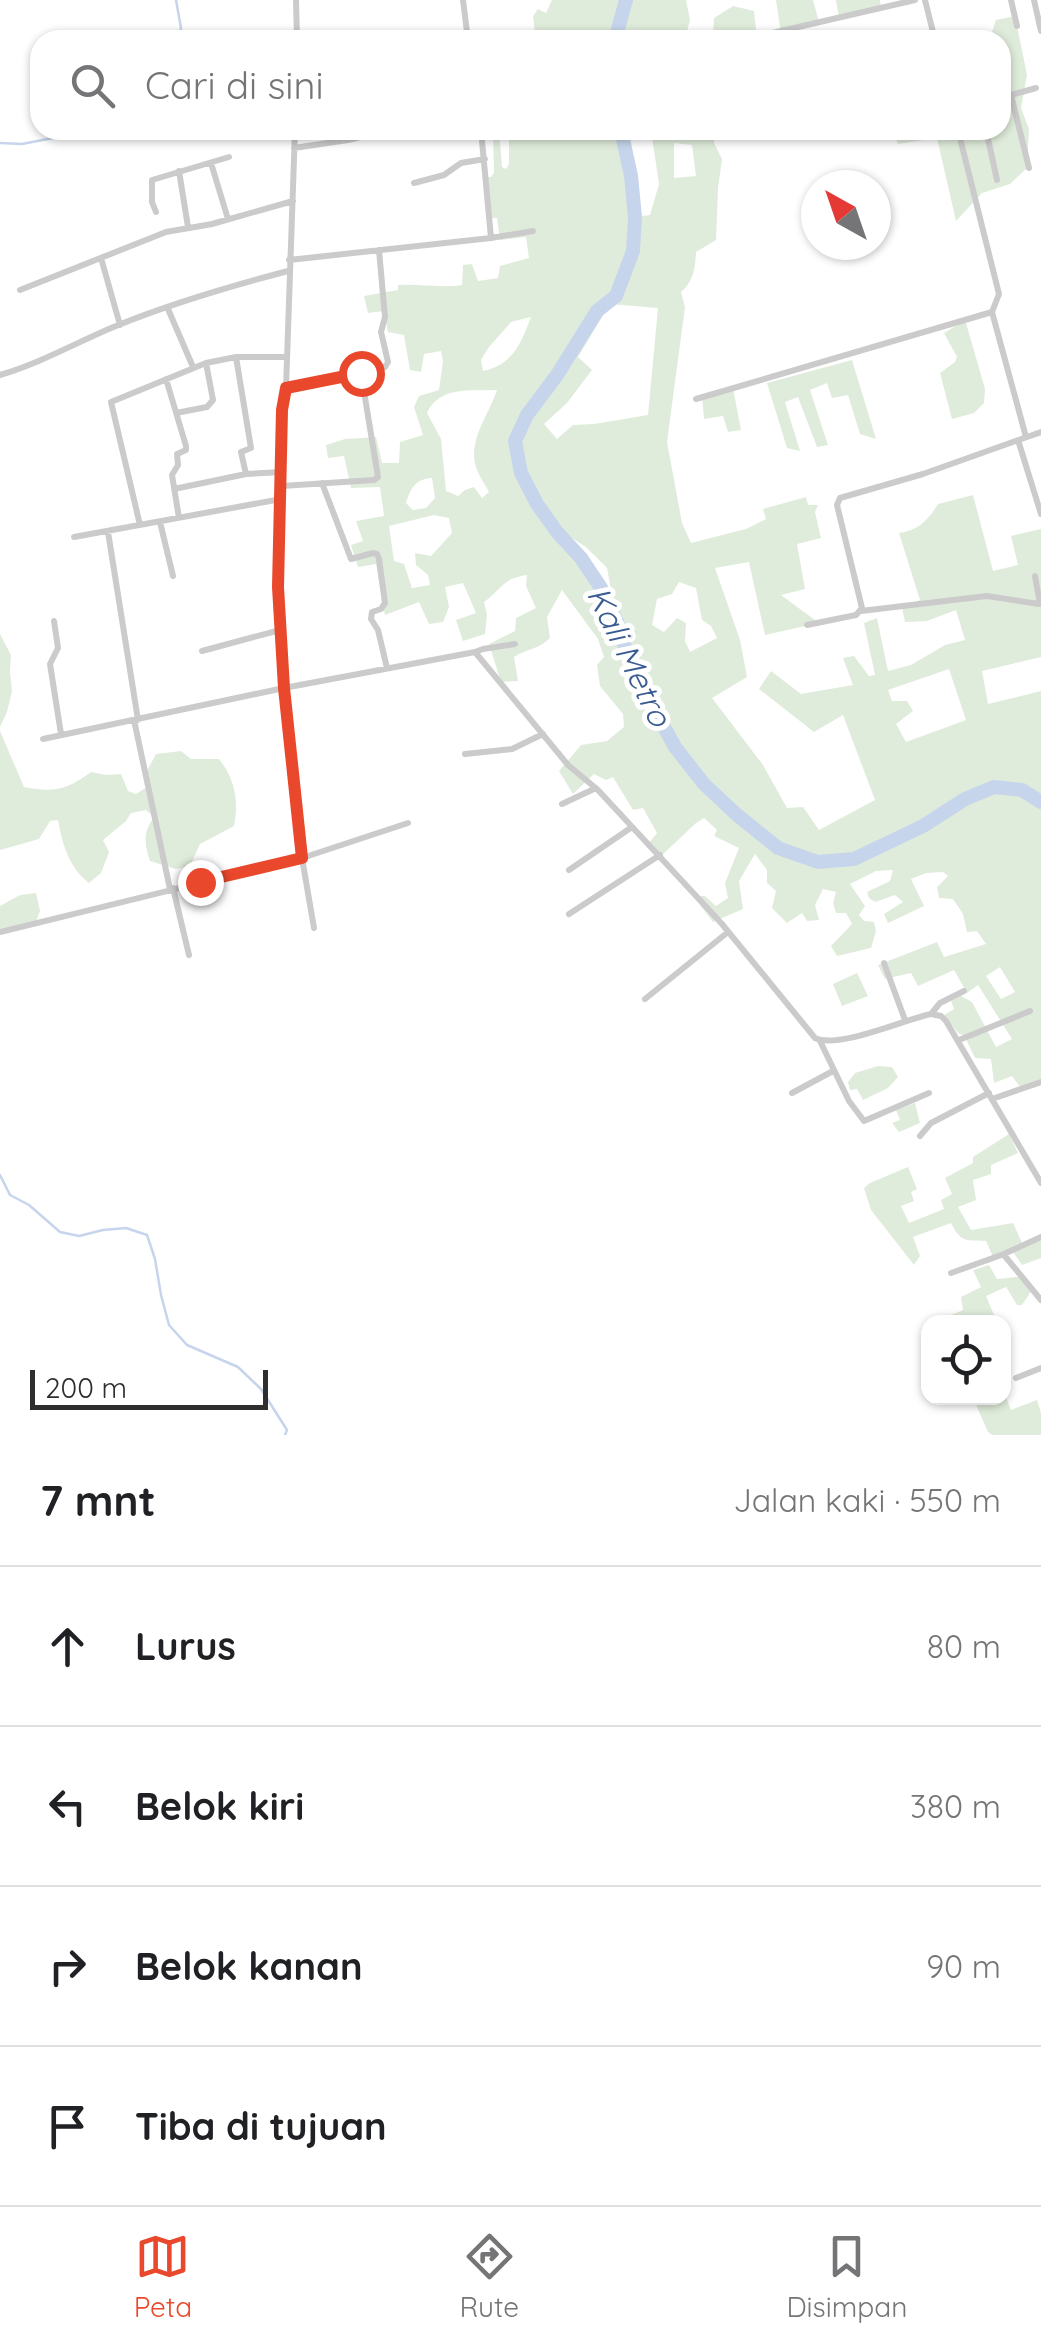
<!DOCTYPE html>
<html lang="id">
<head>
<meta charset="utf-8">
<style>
  :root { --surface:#fff; --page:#f2f2f2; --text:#202124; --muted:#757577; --line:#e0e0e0; --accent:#e9482c }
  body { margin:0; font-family:Quicksand,sans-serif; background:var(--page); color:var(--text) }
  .controls { position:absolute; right:30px; bottom:30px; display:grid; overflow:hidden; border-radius:20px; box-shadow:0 2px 8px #0004 }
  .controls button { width:90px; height:90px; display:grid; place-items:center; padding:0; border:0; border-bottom:2px solid var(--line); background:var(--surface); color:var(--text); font:50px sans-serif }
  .compass { position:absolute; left:801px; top:170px; width:90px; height:90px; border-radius:50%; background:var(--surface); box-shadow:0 2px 8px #0004; rotate:320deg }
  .scale { position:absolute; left:30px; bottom:25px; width:238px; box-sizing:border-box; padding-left:10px; border:5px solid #2e2e2e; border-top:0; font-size:28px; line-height:35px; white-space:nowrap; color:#2e2e2e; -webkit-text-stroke:8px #fff; paint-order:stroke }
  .stop { position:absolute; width:30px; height:30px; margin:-22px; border:8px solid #e9482c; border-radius:50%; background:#fff }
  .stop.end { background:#e9482c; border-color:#fff; box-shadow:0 2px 10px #0008 }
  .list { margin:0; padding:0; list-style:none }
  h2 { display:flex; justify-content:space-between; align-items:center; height:130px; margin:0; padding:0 40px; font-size:42px }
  h2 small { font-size:32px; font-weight:400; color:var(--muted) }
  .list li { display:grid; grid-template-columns:65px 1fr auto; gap:30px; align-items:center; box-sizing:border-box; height:160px; padding:0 40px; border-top:2px solid var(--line) }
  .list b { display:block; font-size:38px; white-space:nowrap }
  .list em { font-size:32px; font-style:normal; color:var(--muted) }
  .icon { flex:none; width:55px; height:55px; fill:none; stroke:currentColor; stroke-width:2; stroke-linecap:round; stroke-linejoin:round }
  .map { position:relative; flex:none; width:1041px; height:1435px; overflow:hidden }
  .search { position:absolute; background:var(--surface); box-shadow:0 2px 8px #0004; left:30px; right:30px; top:30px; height:110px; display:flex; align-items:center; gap:25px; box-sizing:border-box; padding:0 35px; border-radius:30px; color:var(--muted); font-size:38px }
  .sheet { height:770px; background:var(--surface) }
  nav { display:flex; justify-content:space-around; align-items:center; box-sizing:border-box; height:140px; border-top:2px solid var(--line); background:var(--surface); font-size:28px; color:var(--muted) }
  nav a { display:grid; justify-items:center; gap:5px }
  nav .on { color:var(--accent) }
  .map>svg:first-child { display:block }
  .green { fill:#e0ecdb; fill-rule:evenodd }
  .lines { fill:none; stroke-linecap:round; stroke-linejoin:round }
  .stream { stroke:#c6d5ec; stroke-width:2.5 }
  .river { stroke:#c6d5ec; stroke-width:14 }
  .street { stroke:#cbcbcb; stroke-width:6 }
  .route { stroke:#e9482c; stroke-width:12 }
  .labels { text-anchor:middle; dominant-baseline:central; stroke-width:10; stroke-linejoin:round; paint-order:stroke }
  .water-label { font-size:32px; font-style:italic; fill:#3a5c91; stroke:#fff }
</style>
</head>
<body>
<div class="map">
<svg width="1041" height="1435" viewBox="0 0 1041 1435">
  <rect width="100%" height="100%" fill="#fff"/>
  <path class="green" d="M 552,0 L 686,0 L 690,20 L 686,35 L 713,36 L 714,18 L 733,6 L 754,11 L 757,39 L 548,40 L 535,33 L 533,16 L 538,9 L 546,13 Z
    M 776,0 L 813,0 L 819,22 L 781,34 Z
    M 836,0 L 880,0 L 881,9 L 839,19 Z
    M 1015,16 L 1027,75 L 1021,108 L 1029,129 L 1027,168 L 1010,184 L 982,193 L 956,221 L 937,138 L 898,144 L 893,130 L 1001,130 L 1001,40 L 989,40 L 996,20 Z
    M 493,130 L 499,130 L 502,167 L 506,169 L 509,164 L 509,130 L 621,130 L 631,176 L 636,217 L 650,215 L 659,184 L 651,130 L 716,130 L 714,143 L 722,159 L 718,188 L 716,240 L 696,252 C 695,268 694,281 681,292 L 685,307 L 667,442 L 682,523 L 691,543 L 746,529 L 766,519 L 763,509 L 806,497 L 808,505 L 818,505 L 815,512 L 821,538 L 797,544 L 805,589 L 781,595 L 819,623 L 765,635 L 749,562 L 715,568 L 740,640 L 747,677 L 712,698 L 763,765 L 787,808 L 803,807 L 819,830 L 875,800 L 843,715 L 814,732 L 759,689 L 771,671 L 801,694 L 853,685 L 843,658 L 854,656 L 869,676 L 875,675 L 864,623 L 877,618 L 888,671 L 911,665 L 945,645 L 965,640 L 956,610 L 927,621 L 905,622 L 902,607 L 920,600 L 899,533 C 918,530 928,521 938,504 L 973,495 L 993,571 L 1018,565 L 1011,536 L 1041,529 L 1041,657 L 982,671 L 988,704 L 1041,691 L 1041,1085 L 1023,1091 L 1012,1076 L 994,1083 L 991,1059 L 975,1058 L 964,1035 L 959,1034 L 944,1015 L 954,1009 L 951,1001 L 961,996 L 972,1002 L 996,1047 L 1012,1039 L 978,985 L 967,993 L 954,970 L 918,986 L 911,973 L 885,979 L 878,965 L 937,942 L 944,957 L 986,944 L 977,931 L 967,932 L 963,914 L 953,899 L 939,898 L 937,887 L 948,876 L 943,872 L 926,873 L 911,879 L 924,906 L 888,923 L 884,914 L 903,902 L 895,895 L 875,902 L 869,898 L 867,892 L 890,881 L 893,870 L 876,871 L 850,884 L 865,906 L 859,915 L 864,921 L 874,922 L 876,931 L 871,948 L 837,956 L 831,946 L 852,924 L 846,913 L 836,913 L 833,903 L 836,892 L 823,889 L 815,905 L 819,920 L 807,921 L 802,913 L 787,923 L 772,908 L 776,891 L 767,883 L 767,870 L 755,854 L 739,881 L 743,909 L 713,922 L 697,901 L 697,896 L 705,896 L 716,906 L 728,898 L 725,883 L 739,848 L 714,836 L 717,830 L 704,818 L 696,823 L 659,858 L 648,844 L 657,833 L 643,808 L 633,810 L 613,777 L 606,780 L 594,774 L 573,794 L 559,771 L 581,745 L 607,741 L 624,727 L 623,714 L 600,686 L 597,665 L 604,657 L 598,639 L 562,590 L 547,617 L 550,638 C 538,650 528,648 514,657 L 518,681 L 501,682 L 489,644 L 515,631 L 516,618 L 536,608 L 526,586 L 527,575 C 503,578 502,589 484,602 L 487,615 L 485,634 L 463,641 L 456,620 L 476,613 L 463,583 L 445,587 L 449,607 L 443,622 L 429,624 L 419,602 L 385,615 L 376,564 L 358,567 L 351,545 L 363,541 L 356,521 L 384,516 L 380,487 L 351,488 L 344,456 L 328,458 L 326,445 L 345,439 L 376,437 L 382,463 L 399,463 L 400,442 L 423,435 L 414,407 L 419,396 L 439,390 L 443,361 L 441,351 L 424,354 L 421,372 L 410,370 L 404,335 L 388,332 L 384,311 L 368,313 L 364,296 L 398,290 L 398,285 C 420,284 442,288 462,285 L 463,265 L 472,264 L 478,281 L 498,278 L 500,266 L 529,258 L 526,237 L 500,240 L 497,218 L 490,218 L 483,177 L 491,177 L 494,173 ZM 674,143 L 692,145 L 696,176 L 674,178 ZM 610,304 L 658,308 L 648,415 L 594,424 L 573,425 L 557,439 L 544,424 L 567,403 L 592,370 L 578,357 ZM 531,317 C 521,344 512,365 483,371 L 481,360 L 489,347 L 511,322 ZM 497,390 C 489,415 466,442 477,470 C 480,477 485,485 489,492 L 482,498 L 474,487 L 465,490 L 458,496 L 446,491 L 441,439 L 427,413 C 439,386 470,391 497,390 ZM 432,478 L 435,498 L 426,508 L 413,510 L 406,503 C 411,488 415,479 432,478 ZM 434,515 L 449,518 L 452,533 L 431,556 L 415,553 L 416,565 L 428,575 L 430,585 L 412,588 L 404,564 L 394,561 L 389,526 ZM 559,530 L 586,547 L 607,568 L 616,617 L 601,588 L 581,558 L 558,532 ZM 679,582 L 696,588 L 702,620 L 711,626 L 717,638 L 690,652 L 685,641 L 686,623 L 677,618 L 664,632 L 652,625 L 657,599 L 672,594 ZM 949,669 L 966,720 L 906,742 L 896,724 L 913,711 L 907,701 L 892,701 L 888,690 ZM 1000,967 L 1015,992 L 1001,999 L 986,976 Z
    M 961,323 L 966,323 L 985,389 L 984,403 L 974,413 L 952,419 L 940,373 L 955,362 L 957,357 L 944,333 Z
    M 852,360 L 876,439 L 860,434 L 848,395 L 832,398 L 827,383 L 810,390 L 828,445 L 817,447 L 798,397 L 785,402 L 800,451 L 787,448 L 767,383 Z
    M 733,388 L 741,430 L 728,432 L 723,416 L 704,419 L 702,396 Z
    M 0,634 L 11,655 L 10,672 L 12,691 L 7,712 L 0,727 Z
    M 0,731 L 24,787 C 53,793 67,790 91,772 L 106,775 L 121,774 L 128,791 L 136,794 L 147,787 L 148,769 L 156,754 L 181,751 L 191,759 L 219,759 C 235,779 239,801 234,826 L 200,844 L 190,866 L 176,869 L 150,861 C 144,843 143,832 154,817 L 146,810 L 131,813 L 126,821 L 103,840 L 109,852 L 101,873 L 89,883 C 69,868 62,843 58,820 L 50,821 L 39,839 L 0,850 Z
    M 36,893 L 40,911 L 36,922 L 0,931 L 0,906 L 20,895 Z
    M 857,973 L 868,996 L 842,1006 L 833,984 Z
    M 878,1066 L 892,1067 L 898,1077 L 888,1088 L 863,1100 L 857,1089 L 850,1090 L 848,1082 L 855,1073 Z
    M 915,1103 L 920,1123 L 899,1132 L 892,1123 L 900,1120 L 896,1110 Z
    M 1009,1134 L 1018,1153 L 991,1165 L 991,1174 L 973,1180 L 976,1200 L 958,1207 L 971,1230 L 1013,1223 L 1023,1245 L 1041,1239 L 1041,1258 L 1022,1265 L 1013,1252 L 993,1257 L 986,1241 C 966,1240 961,1243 951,1223 L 913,1237 L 920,1256 L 914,1265 L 871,1210 L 864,1188 L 870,1183 L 908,1167 L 917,1189 L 911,1192 L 914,1201 L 901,1206 L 909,1223 L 944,1209 L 941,1200 L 952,1194 L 945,1178 L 973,1163 L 973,1157 Z
    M 989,1265 L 997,1279 L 1025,1276 L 1034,1287 L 1022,1305 L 1017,1305 L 1006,1287 L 986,1296 L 997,1322 L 949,1322 L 949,1316 L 963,1310 L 961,1297 L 981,1287 L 973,1270 Z
    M 1004,1392 L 1011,1410 L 1037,1400 L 1041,1413 L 1041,1435 L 992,1435 L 988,1432 L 973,1398 L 1004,1398 Z"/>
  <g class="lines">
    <path class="stream" d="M 176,0 L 181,28 L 178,40
      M 0,143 L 22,144 L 94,130
      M 0,1175 L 10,1195 L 29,1205 L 60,1232 L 79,1236 L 103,1230 L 126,1228 L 147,1235 L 155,1259 L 161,1295 L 169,1325 L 187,1345 L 238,1367 L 261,1389 L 287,1430 L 285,1435"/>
    <path class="river" d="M 615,40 L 626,0
      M 621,130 L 631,176 L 635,217 L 633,251 L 616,296 L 597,311 L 557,375 L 527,415 L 515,441 L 521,473 L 537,504 L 557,532 L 581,558 L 601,588 L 617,622 L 632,669 L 675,747 L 704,784 L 736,814 L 778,848 L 818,862 L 854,859 L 923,826 L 965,799 L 994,787 L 1022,790 L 1041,802"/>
    <path class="street" d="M 296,0 L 297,40
      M 463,0 L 468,40
      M 925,0 L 935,40
      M 1011,0 L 1017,26
      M 1034,0 L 1041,31
      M 742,40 L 915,0
      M 1011,95 L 1029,168
      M 1001,98 L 1036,88
      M 958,130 L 999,294 L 992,312 L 1026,437
      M 986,130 L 997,180
      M 294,148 L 348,140 L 390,130
      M 211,163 L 228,219
      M 179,171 L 188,227
      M 414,183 L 444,175 L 461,163 L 485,159
      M 156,212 L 152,202 L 152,180 L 229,157
      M 491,238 L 533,231
      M 101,258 L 120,325
      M 289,260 L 491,238 L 481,130
      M 20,290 L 166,232 L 212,224 L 293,201
      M 168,309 L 193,367
      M 236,357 L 251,448 L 241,452 L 246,474 L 282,472
      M 0,375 C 41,363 77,342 116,326 C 170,304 231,286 288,271
      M 166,379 L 186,446 L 186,450 L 177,454 L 178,465 L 172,475 L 179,518
      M 286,388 L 385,367 L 388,362 L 381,332 L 385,317 L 379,250
      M 696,399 L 992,312
      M 176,413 L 207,407 L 213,400 L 206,363
      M 1018,440 L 1041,514
      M 322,483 L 351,559 L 373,553 L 377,554 L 379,559 L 385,603 L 381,609 L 372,612 L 371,619 L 378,630 L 387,668
      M 282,486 L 374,480 L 378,477 L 361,373
      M 174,489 L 246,474
      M 160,522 L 173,576
      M 140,525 L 111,402 L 206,363 L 236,357 L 286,357
      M 108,532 L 138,720
      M 74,537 L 281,499
      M 1035,576 L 1040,604
      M 861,611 L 987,596 L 1039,604
      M 54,621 L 58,648 L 50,664 L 61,734
      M 807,625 L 856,615 L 862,608 L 837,505 L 840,498 L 923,474 L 1041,432
      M 202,651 L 280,630
      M 475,652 L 483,649 L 515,644
      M 134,720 L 170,889
      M 43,739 L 284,688 L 475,652 L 568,765 L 598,790 L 722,924 L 815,1038 C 839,1049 902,1020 931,1014 L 941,1016 L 946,1021 L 1041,1183
      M 465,754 L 512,749 L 543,734
      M 562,804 L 596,788
      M 569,870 L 632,827
      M 173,888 L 189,955
      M 569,914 L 660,855
      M 314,928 L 302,858 L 408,823
      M 0,932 L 302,858 L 301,837 L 284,688 L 278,587 L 282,410 L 286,388 L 295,130
      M 884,963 L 905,1020
      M 645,999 L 728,932
      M 931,1014 L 940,1003 L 964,991
      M 959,1040 L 1030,1011
      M 820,1041 L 849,1101 L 864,1121 L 929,1093
      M 792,1093 L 833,1071
      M 992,1099 L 1041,1082
      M 920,1136 L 931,1123 L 989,1093
      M 1004,1255 L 1041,1300
      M 951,1273 L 1004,1254 L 1041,1237
      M 1016,1378 L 1041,1368"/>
  </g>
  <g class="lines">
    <path class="route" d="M 200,882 L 302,858 L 284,688 L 278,587 L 282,410 L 286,388 L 361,373"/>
  </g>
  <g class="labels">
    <g class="water-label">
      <text transform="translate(630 656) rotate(64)">Kali Metro</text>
    </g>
  </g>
</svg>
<div class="controls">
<button><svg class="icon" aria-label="locate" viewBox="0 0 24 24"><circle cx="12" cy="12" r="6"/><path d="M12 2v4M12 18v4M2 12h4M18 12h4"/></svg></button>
</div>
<svg class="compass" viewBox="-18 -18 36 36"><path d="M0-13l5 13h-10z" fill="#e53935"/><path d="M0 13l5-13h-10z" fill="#757577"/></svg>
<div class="scale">200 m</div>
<div class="stop" style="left:361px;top:373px"></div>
<div class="stop end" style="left:200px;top:882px"></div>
<div class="search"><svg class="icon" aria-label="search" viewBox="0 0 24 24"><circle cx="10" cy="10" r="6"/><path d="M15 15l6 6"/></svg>Cari di sini</div>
</div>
<section class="sheet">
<h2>7 mnt<small>Jalan kaki · 550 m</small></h2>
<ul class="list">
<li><svg class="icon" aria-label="ahead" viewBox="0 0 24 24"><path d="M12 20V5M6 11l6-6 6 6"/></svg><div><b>Lurus</b></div><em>80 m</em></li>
<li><svg class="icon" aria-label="left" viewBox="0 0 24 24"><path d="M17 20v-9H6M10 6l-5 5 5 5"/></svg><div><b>Belok kiri</b></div><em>380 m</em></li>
<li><svg class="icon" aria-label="right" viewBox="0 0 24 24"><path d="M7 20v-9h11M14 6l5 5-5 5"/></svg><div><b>Belok kanan</b></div><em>90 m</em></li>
<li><svg class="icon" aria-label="arrive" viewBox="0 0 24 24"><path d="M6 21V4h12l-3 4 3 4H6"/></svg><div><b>Tiba di tujuan</b></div></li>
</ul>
</section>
<nav>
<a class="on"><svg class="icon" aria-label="map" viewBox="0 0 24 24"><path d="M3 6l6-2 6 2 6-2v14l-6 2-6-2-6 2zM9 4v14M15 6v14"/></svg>Peta</a>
<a><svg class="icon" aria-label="directions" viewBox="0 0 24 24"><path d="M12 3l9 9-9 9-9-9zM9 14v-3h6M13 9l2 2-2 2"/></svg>Rute</a>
<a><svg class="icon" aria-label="saved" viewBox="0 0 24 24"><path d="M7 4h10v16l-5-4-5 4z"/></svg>Disimpan</a>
</nav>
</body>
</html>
